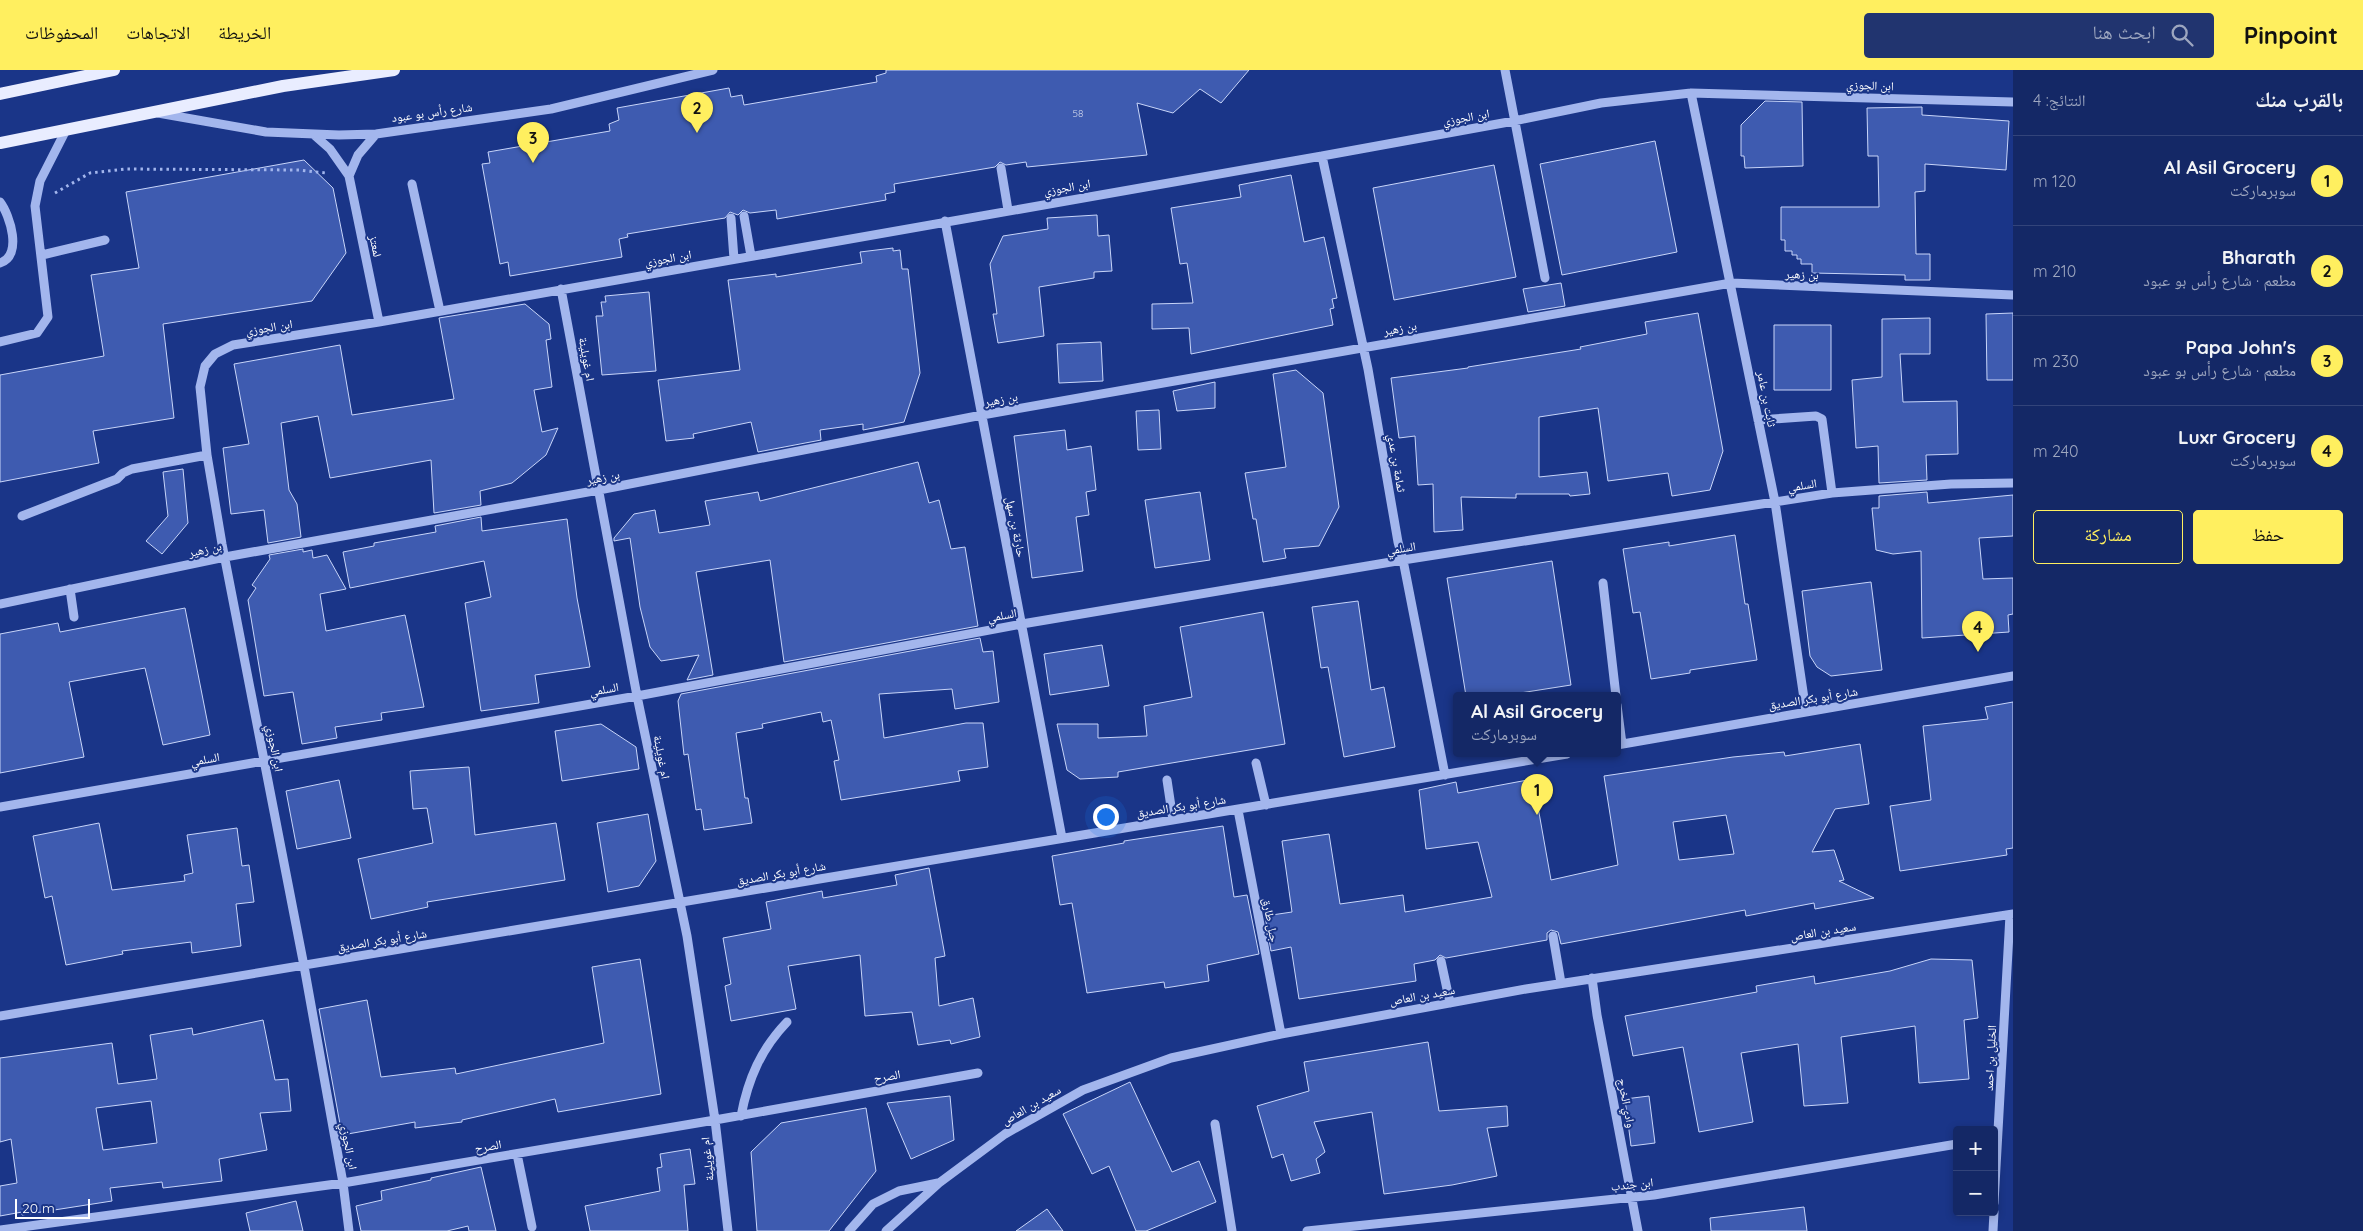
<!DOCTYPE html>
<html lang="ar">
<head>
<meta charset="utf-8">
<style>
  :root { --surface:#142866; --page:#21346f; --text:#f1f3f6; --muted:#9da6bf; --line:#33447a; --accent:#ffef5f }
  body { margin:0; font-family:Quicksand,"Noto Naskh Arabic",sans-serif; background:var(--page); color:var(--text); direction:rtl }
  .controls { position:absolute; right:15px; bottom:15px; display:grid; overflow:hidden; border-radius:5px; box-shadow:0 2px 8px #0003 }
  .controls button { width:45px; height:45px; display:grid; place-items:center; padding:0; border:0; border-bottom:1px solid var(--line); background:var(--surface); color:var(--text); font:25px sans-serif }
  .scale { position:absolute; left:15px; bottom:12px; width:75px; box-sizing:border-box; padding-left:5px; border:2px solid #fff; border-top:0; font-size:14px; line-height:18px; white-space:nowrap; color:#fff; -webkit-text-stroke:4px #1a3588; paint-order:stroke }
  .you { position:absolute; left:1105px; top:746px; width:18px; height:18px; margin:-12px; border:4px solid #fff; border-radius:50%; background:#1a73e8; box-shadow:0 0 0 8px #1a73e833 }
  .badge { display:grid; place-items:center; width:32px; height:32px; border-radius:50%; background:var(--accent); color:#111; font-size:16px; font-weight:700 }
  .pin { position:absolute; translate:-50% -41px; filter:drop-shadow(0 1px 2px #0008) }
  .pin::after { content:''; position:absolute; top:26px; width:18px; height:15px; background:inherit; clip-path:polygon(0 0,100% 0,50% 100%) }
  .popup { position:absolute; left:1453px; top:622px; width:168px; height:65px; box-sizing:border-box; display:grid; place-content:center; border-radius:5px; background:var(--surface); filter:drop-shadow(0 1px 4px #0005); font-size:16px; white-space:nowrap; color:var(--muted) }
  .popup b { font-size:19px; color:var(--text) }
  .popup::after { content:''; position:absolute; left:50%; top:100%; margin-left:-10px; border:10px solid transparent; border-top-color:var(--surface) }
  .list { margin:0; padding:0; list-style:none }
  h2 { display:flex; justify-content:space-between; align-items:center; height:65px; margin:0; padding:0 20px; font-size:21px }
  h2 small { font-size:16px; font-weight:400; color:var(--muted) }
  .list li { display:grid; grid-template-columns:32px 1fr auto; gap:15px; align-items:center; box-sizing:border-box; height:90px; padding:0 20px; border-top:1px solid var(--line) }
  .list b { display:block; font-size:19px; white-space:nowrap }
  .list p { margin:0; font-size:16px; white-space:nowrap; color:var(--muted) }
  .list em { font-size:16px; font-style:normal; color:var(--muted) }
  .actions { display:flex; gap:10px; padding:15px 20px }
  .actions a { flex:1; padding:11px 0; border:1px solid var(--accent); border-radius:5px; text-align:center; font-size:18px; color:var(--accent) }
  .actions .main { background:var(--accent); color:#111 }
  .icon { flex:none; width:28px; height:28px; fill:none; stroke:currentColor; stroke-width:2; stroke-linecap:round; stroke-linejoin:round }
  .map { position:relative; flex:none; width:2013px; height:1161px; overflow:hidden; direction:ltr }
  header { display:flex; align-items:center; gap:30px; box-sizing:border-box; height:70px; padding:0 25px; background:var(--accent); color:#111 }
  header strong { font-size:24px }
  nav { display:flex; gap:28px; margin-inline-start:auto; font-size:18px }
  .search { width:350px; height:45px; background:var(--page); display:flex; align-items:center; gap:12px; box-sizing:border-box; padding:0 18px; border-radius:5px; color:var(--muted); font-size:19px }
  main { display:flex }
  aside { flex:1; background:var(--surface) }
  .map>svg:first-child { display:block }
  .building { fill:#3e5bb0; stroke:#c8d5f9; fill-rule:evenodd }
  .lines { fill:none; stroke-linecap:round; stroke-linejoin:round }
  .path { stroke:#a3b6ed; stroke-width:3; stroke-dasharray:2.5 4; stroke-linecap:butt }
  .minor { stroke:#a3b6ed; stroke-width:9 }
  .major { stroke:#e9edff; stroke-width:12 }
  .labels { text-anchor:middle; dominant-baseline:central; stroke-width:4; stroke-linejoin:round; paint-order:stroke }
  .number-label { font-size:10px; fill:#cfd6eb }
  .street-label { font-size:12px; fill:#fff; stroke:#1a3588 }
</style>
</head>
<body>
<header>
<strong>Pinpoint</strong>
<div class="search"><svg class="icon" aria-label="search" viewBox="0 0 24 24"><circle cx="10" cy="10" r="6"/><path d="M15 15l6 6"/></svg>ابحث هنا</div>
<nav><a>الخريطة</a><a>الاتجاهات</a><a>المحفوظات</a></nav>
</header>
<main>
<aside>
<h2>بالقرب منك<small>النتائج: 4</small></h2>
<ul class="list">
<li><span class="badge">1</span><div><b>Al Asil Grocery</b><p>سوبرماركت</p></div><em>120 m</em></li>
<li><span class="badge">2</span><div><b>Bharath</b><p>مطعم · شارع رأس بو عبود</p></div><em>210 m</em></li>
<li><span class="badge">3</span><div><b>Papa John's</b><p>مطعم · شارع رأس بو عبود</p></div><em>230 m</em></li>
<li><span class="badge">4</span><div><b>Luxr Grocery</b><p>سوبرماركت</p></div><em>240 m</em></li>
</ul>
<div class="actions"><a class="main">حفظ</a><a>مشاركة</a></div>
</aside>
<div class="map">
<svg width="2013" height="1161" viewBox="0 0 2013 1161">
  <rect width="100%" height="100%" fill="#1a3588"/>
  <path class="building" d="M 886,0 L 1249,0 L 1221,33 L 1200,19 L 1173,43 L 1137,33 L 1147,85 L 1027,97 L 1026,92 L 1006,95 L 1000,92 L 995,97 L 894,114 L 895,122 L 885,124 L 886,130 L 777,149 L 776,140 L 750,143 L 743,140 L 738,145 L 730,142 L 725,148 L 627,164 L 628,167 L 619,169 L 622,187 L 510,206 L 508,192 L 500,194 L 482,94 L 490,93 L 488,82 L 610,61 L 609,54 L 619,50 L 617,38 L 729,18 L 731,27 L 742,25 L 744,35 L 877,12 L 876,6 L 886,3 Z
    M 1765,31 L 1802,32 L 1803,96 L 1745,98 L 1744,86 L 1741,86 L 1741,55 Z
    M 1922,37 L 1922,45 L 2009,51 L 2006,100 L 1925,94 L 1925,121 L 1915,122 L 1916,184 L 1930,184 L 1930,210 L 1905,210 L 1905,205 L 1812,203 L 1812,194 L 1801,194 L 1801,189 L 1797,189 L 1797,185 L 1792,185 L 1792,181 L 1785,181 L 1785,170 L 1781,170 L 1781,137 L 1879,137 L 1878,86 L 1868,86 L 1867,38 Z
    M 1655,71 L 1677,182 L 1562,205 L 1540,94 Z
    M 304,90 L 333,118 L 346,183 L 312,231 L 163,254 L 174,348 L 93,361 L 99,393 L 0,412 L 0,305 L 104,286 L 91,205 L 139,198 L 126,122 Z
    M 1494,95 L 1516,207 L 1394,230 L 1373,118 Z
    M 1291,105 L 1304,172 L 1324,167 L 1337,228 L 1332,229 L 1334,238 L 1330,239 L 1333,255 L 1191,284 L 1189,258 L 1152,259 L 1152,234 L 1193,233 L 1187,193 L 1180,194 L 1171,138 L 1241,127 L 1239,115 Z
    M 1097,145 L 1098,166 L 1109,165 L 1112,201 L 1094,202 L 1094,208 L 1039,217 L 1044,266 L 998,273 L 993,244 L 997,244 L 990,194 L 1003,166 L 1048,159 L 1047,148 Z
    M 893,178 L 893,181 L 900,180 L 902,199 L 908,199 L 920,303 L 904,352 L 863,360 L 863,354 L 820,360 L 821,370 L 758,382 L 751,352 L 693,364 L 694,368 L 666,371 L 658,310 L 740,300 L 728,210 L 776,204 L 776,207 L 862,193 L 860,182 Z
    M 1561,213 L 1565,236 L 1528,242 L 1523,219 Z
    M 649,222 L 656,301 L 602,305 L 596,246 L 603,246 L 601,232 L 606,232 L 605,226 Z
    M 525,234 L 549,254 L 551,269 L 546,270 L 552,317 L 534,320 L 542,362 L 558,358 L 546,385 L 512,413 L 480,421 L 481,435 L 434,443 L 431,390 L 330,408 L 318,346 L 281,353 L 289,420 L 297,434 L 301,467 L 268,473 L 264,440 L 231,444 L 223,378 L 249,374 L 234,294 L 340,275 L 352,345 L 454,329 L 439,248 Z
    M 1698,243 L 1723,381 L 1710,420 L 1672,426 L 1668,403 L 1608,411 L 1598,338 L 1539,347 L 1539,407 L 1587,402 L 1590,424 L 1570,426 L 1569,424 L 1516,424 L 1516,428 L 1461,427 L 1463,460 L 1434,462 L 1433,414 L 1418,415 L 1415,366 L 1399,368 L 1391,308 L 1468,298 L 1468,297 L 1581,279 L 1580,277 L 1647,264 L 1645,252 Z
    M 2013,243 L 2013,310 L 1987,310 L 1986,244 Z
    M 1930,248 L 1930,284 L 1900,284 L 1903,332 L 1957,331 L 1958,384 L 1926,385 L 1927,410 L 1879,413 L 1878,376 L 1856,378 L 1852,310 L 1882,307 L 1882,249 Z
    M 1774,255 L 1831,255 L 1831,320 L 1774,320 Z
    M 1101,272 L 1103,311 L 1059,313 L 1057,274 Z
    M 1296,300 L 1323,323 L 1339,437 L 1319,476 L 1284,479 L 1286,488 L 1263,492 L 1256,449 L 1253,449 L 1245,403 L 1286,397 L 1273,304 Z
    M 1215,312 L 1215,338 L 1177,341 L 1173,321 Z
    M 1159,340 L 1161,379 L 1138,380 L 1136,341 Z
    M 1065,360 L 1067,380 L 1091,376 L 1096,420 L 1086,422 L 1089,445 L 1076,447 L 1083,501 L 1032,508 L 1014,366 Z
    M 918,392 L 929,433 L 939,430 L 951,479 L 965,477 L 978,556 L 784,592 L 770,490 L 696,502 L 713,605 L 687,610 L 699,585 L 661,591 L 650,577 L 640,537 L 630,468 L 614,471 L 614,468 L 634,444 L 655,440 L 659,463 L 710,455 L 705,431 L 758,422 L 760,431 Z
    M 183,399 L 188,453 L 162,484 L 146,471 L 168,446 L 163,402 Z
    M 1200,422 L 1210,490 L 1155,498 L 1145,430 Z
    M 1927,422 L 1928,433 L 2013,425 L 2013,466 L 1979,468 L 1983,509 L 2013,508 L 2013,544 L 2008,545 L 2009,562 L 1922,568 L 1921,481 L 1893,484 L 1876,480 L 1872,438 L 1879,438 L 1879,426 Z
    M 481,447 L 482,461 L 567,449 L 577,528 L 590,597 L 535,605 L 539,633 L 481,641 L 465,533 L 491,527 L 484,491 L 350,518 L 343,482 L 374,476 L 374,473 L 436,462 L 435,456 Z
    M 1735,465 L 1745,534 L 1748,534 L 1757,590 L 1690,600 L 1690,603 L 1651,609 L 1640,542 L 1633,543 L 1623,479 L 1669,472 L 1669,476 Z
    M 303,479 L 303,482 L 312,480 L 313,488 L 327,485 L 346,519 L 320,524 L 326,561 L 405,545 L 424,637 L 381,643 L 382,650 L 335,657 L 337,668 L 302,674 L 293,622 L 264,626 L 248,530 L 256,518 L 252,515 L 270,489 L 269,485 Z
    M 1552,491 L 1571,615 L 1501,626 L 1466,626 L 1447,508 Z
    M 1871,512 L 1882,600 L 1831,606 L 1817,597 L 1810,586 L 1802,521 Z
    M 1358,531 L 1371,620 L 1384,617 L 1395,677 L 1344,687 L 1328,597 L 1321,598 L 1312,537 Z
    M 185,538 L 210,665 L 163,675 L 145,598 L 69,612 L 84,687 L 0,703 L 0,564 L 58,553 L 60,562 Z
    M 1263,542 L 1285,674 L 1118,702 L 1118,707 L 1080,709 L 1067,700 L 1057,654 L 1098,654 L 1098,668 L 1147,666 L 1144,636 L 1192,627 L 1180,557 Z
    M 980,568 L 983,582 L 993,581 L 999,632 L 955,639 L 952,619 L 879,624 L 884,668 L 966,653 L 983,653 L 988,697 L 958,701 L 960,711 L 841,730 L 834,691 L 839,690 L 831,650 L 823,652 L 821,642 L 762,654 L 763,658 L 736,663 L 745,728 L 748,728 L 752,753 L 704,760 L 701,739 L 696,740 L 688,684 L 684,685 L 678,631 L 681,624 Z
    M 1102,575 L 1109,616 L 1050,625 L 1044,584 Z
    M 2013,632 L 2013,778 L 2006,779 L 2007,785 L 1900,801 L 1890,736 L 1931,730 L 1923,656 L 1988,649 L 1985,637 Z
    M 601,654 L 636,677 L 639,699 L 562,711 L 555,661 Z
    M 1860,674 L 1869,734 L 1835,739 L 1812,782 L 1834,780 L 1844,810 L 1839,811 L 1874,828 L 1815,839 L 1814,833 L 1746,846 L 1745,840 L 1561,874 L 1558,862 L 1551,860 L 1547,863 L 1547,870 L 1446,888 L 1440,885 L 1435,890 L 1414,894 L 1416,911 L 1299,929 L 1291,877 L 1271,881 L 1265,846 L 1292,842 L 1282,771 L 1329,764 L 1340,834 L 1403,825 L 1405,842 L 1492,827 L 1478,772 L 1426,779 L 1419,720 L 1456,712 L 1458,723 L 1533,709 L 1551,810 L 1618,795 L 1604,706 L 1733,687 L 1784,682 L 1785,686 ZM 1726,745 L 1734,784 L 1679,790 L 1673,752 Z
    M 469,697 L 475,765 L 556,753 L 565,810 L 427,832 L 428,837 L 371,849 L 358,789 L 433,773 L 427,738 L 413,739 L 410,701 Z
    M 339,710 L 351,768 L 297,779 L 286,721 Z
    M 648,744 L 656,791 L 639,816 L 608,822 L 597,753 Z
    M 99,753 L 112,820 L 185,811 L 184,805 L 193,803 L 187,765 L 237,758 L 242,796 L 249,795 L 254,832 L 236,834 L 241,876 L 192,883 L 191,872 L 122,881 L 123,884 L 66,895 L 52,826 L 45,828 L 33,766 Z
    M 1223,756 L 1234,827 L 1247,825 L 1259,884 L 1207,895 L 1209,911 L 1165,918 L 1164,912 L 1087,923 L 1072,833 L 1060,835 L 1052,786 L 1124,773 L 1124,771 Z
    M 929,798 L 945,886 L 935,888 L 939,936 L 973,928 L 980,967 L 951,974 L 950,970 L 918,975 L 912,942 L 865,946 L 860,885 L 788,896 L 796,939 L 731,951 L 725,916 L 731,914 L 723,868 L 771,859 L 766,832 L 822,821 L 823,828 L 897,815 L 895,805 Z
    M 640,889 L 661,1024 L 558,1042 L 555,1029 L 462,1050 L 462,1052 L 415,1058 L 415,1052 L 342,1065 L 319,939 L 367,930 L 381,1007 L 455,998 L 456,1004 L 604,973 L 592,897 Z
    M 1931,889 L 1972,890 L 1978,948 L 1964,950 L 1969,1009 L 1919,1013 L 1915,956 L 1841,967 L 1848,1033 L 1804,1036 L 1798,974 L 1741,983 L 1753,1052 L 1699,1062 L 1683,977 L 1633,986 L 1625,946 L 1757,922 L 1756,916 L 1814,906 L 1815,914 L 1890,901 Z
    M 263,950 L 275,1010 L 288,1009 L 291,1041 L 260,1043 L 267,1080 L 219,1089 L 222,1111 L 163,1118 L 162,1112 L 110,1118 L 112,1131 L 22,1145 L 22,1142 L 0,1146 L 0,1116 L 17,1113 L 11,1069 L 0,1072 L 0,988 L 112,973 L 118,1014 L 157,1009 L 150,965 L 192,958 L 193,965 ZM 151,1031 L 157,1073 L 103,1080 L 96,1038 Z
    M 1428,972 L 1439,1041 L 1507,1036 L 1508,1056 L 1487,1058 L 1497,1106 L 1452,1115 L 1384,1124 L 1372,1042 L 1314,1052 L 1325,1082 L 1316,1089 L 1320,1103 L 1291,1111 L 1283,1084 L 1272,1088 L 1257,1036 L 1309,1021 L 1304,992 Z
    M 1130,1012 L 1172,1102 L 1199,1091 L 1216,1132 L 1146,1161 L 1136,1161 L 1109,1096 L 1092,1104 L 1063,1044 Z
    M 950,1026 L 954,1070 L 911,1089 L 887,1033 Z
    M 1649,1026 L 1655,1073 L 1631,1076 L 1625,1029 Z
    M 866,1038 L 876,1101 L 829,1161 L 757,1161 L 751,1082 L 781,1053 Z
    M 690,1079 L 695,1114 L 684,1115 L 688,1161 L 590,1161 L 585,1136 L 660,1121 L 657,1098 L 662,1097 L 660,1084 Z
    M 481,1097 L 496,1161 L 469,1161 L 468,1156 L 447,1161 L 361,1161 L 356,1136 L 382,1130 L 381,1121 L 431,1110 L 431,1108 Z
    M 296,1131 L 303,1161 L 250,1161 L 246,1143 Z
    M 1804,1137 L 1807,1161 L 1711,1161 L 1710,1148 Z
    M 1047,1139 L 1063,1161 L 1016,1161 Z"/>
  <g class="lines">
    <path class="path" d="M 55,123 L 90,103 L 125,99 L 299,100 L 326,103"/>
    <path class="minor" d="M 1505,0 L 1545,208
      M 1691,23 L 1775,432 L 1806,642
      M 158,43 L 266,62 L 339,65 L 376,64 L 551,39 L 713,0
      M 313,64 L 330,79 L 349,106 L 379,252
      M 1322,86 L 1368,299 L 1398,472 L 1403,490 L 1445,705
      M 1001,98 L 1008,140
      M 349,106 L 358,85 L 376,64
      M 412,114 L 440,241
      M 0,132 C 10,145 23,186 0,193
      M 744,146 L 751,186
      M 731,148 L 734,189
      M 945,151 L 1062,768
      M 42,185 L 105,170
      M 561,219 L 637,626 L 687,866 L 715,1050 L 728,1161
      M 0,272 L 37,263 L 48,247 L 35,136 L 40,111 L 66,60
      M 1758,350 L 1816,346 L 1822,349 L 1832,423
      M 22,446 L 117,409 L 123,403 L 132,399 L 207,385
      M 1603,513 L 1616,626
      M 70,519 L 74,547
      M 0,534 L 225,487 L 599,420 L 982,345 L 1731,213 L 2013,225
      M 1617,635 L 1622,674
      M 1617,675 L 2013,606
      M 1256,693 L 1266,735
      M 1167,710 L 1173,750
      M 0,737 L 637,626 L 1022,554 L 1403,490 L 1832,423 L 1951,414 L 2013,413
      M 1238,740 L 1281,964
      M 1553,866 L 1561,913
      M 1441,891 L 1450,933
      M 1592,908 L 1597,945 L 1638,1161
      M 0,946 L 1567,684
      M 741,1046 C 748,1009 761,979 787,952
      M 1215,1054 L 1232,1161
      M 517,1084 L 532,1157
      M 1994,1133 L 2010,845
      M 0,1160 L 343,1113 L 715,1050 L 978,1003
      M 349,1161 L 343,1113 L 304,896 L 222,474 L 207,385 L 200,317 L 205,296 L 215,284 L 233,275 L 379,252 L 1322,86 L 1514,51 L 1601,33 L 1691,23 L 2013,32
      M 849,1161 L 873,1134 L 899,1121 L 938,1113
      M 886,1161 L 939,1113 L 1005,1064 L 1083,1020 L 1171,988 L 1281,964 L 1526,919 L 2013,844
      M 1307,1161 L 1654,1125 L 1957,1074
      M 1993,1161 L 1994,1142"/>
    <path class="major" d="M 0,24 L 114,0
      M 0,73 L 283,16 L 394,0"/>
  </g>
  <g class="labels">
    <g class="number-label">
      <text x="1078" y="43">58</text>
    </g>
    <g class="street-label">
      <text transform="translate(1870 15) rotate(2)">ابن الجوزي</text>
      <text transform="translate(432 42) rotate(-8)">شارع رأس بو عبود</text>
      <text transform="translate(1466 47) rotate(-10)">ابن الجوزي</text>
      <text transform="translate(1067 117) rotate(-10)">ابن الجوزي</text>
      <text transform="translate(376 176) rotate(78)">لمعتز</text>
      <text transform="translate(668 188) rotate(-10)">ابن الجوزي</text>
      <text transform="translate(1802 204) rotate(2)">بن زهير</text>
      <text transform="translate(269 257) rotate(-9)">ابن الجوزي</text>
      <text transform="translate(1400 258) rotate(-10)">بن زهير</text>
      <text transform="translate(587 289) rotate(80)">ام غويلينة</text>
      <text transform="translate(1001 329) rotate(-10)">بن زهير</text>
      <text transform="translate(1767 329) rotate(79)">ثابت بن عامر</text>
      <text transform="translate(1397 393) rotate(80)">ثمامة بن عدي</text>
      <text transform="translate(603 407) rotate(-11)">بن زهير</text>
      <text transform="translate(1802 415) rotate(-9)">السلمي</text>
      <text transform="translate(1016 457) rotate(79)">حارثة بن سهل</text>
      <text transform="translate(1401 478) rotate(-9)">السلمي</text>
      <text transform="translate(205 479) rotate(-12)">بن زهير</text>
      <text transform="translate(1002 545) rotate(-10)">السلمي</text>
      <text transform="translate(604 619) rotate(-10)">السلمي</text>
      <text transform="translate(1813 628) rotate(-9)">شارع أبو بكر الصديق</text>
      <text transform="translate(275 678) rotate(79)">ابن الجوزي</text>
      <text transform="translate(662 687) rotate(79)">ام غويلينة</text>
      <text transform="translate(205 689) rotate(-10)">السلمي</text>
      <text transform="translate(1181 736) rotate(-9)">شارع أبو بكر الصديق</text>
      <text transform="translate(781 803) rotate(-10)">شارع أبو بكر الصديق</text>
      <text transform="translate(1271 850) rotate(80)">جبل طارق</text>
      <text transform="translate(1823 861) rotate(-9)">سعيد بن العاص</text>
      <text transform="translate(382 870) rotate(-9)">شارع أبو بكر الصديق</text>
      <text transform="translate(1422 925) rotate(-10)">سعيد بن العاص</text>
      <text transform="translate(1990 988) rotate(-87)">الخليل بن احمد</text>
      <text transform="translate(887 1006) rotate(-10)">الصرح</text>
      <text transform="translate(1627 1033) rotate(79)">وادي الخرج</text>
      <text transform="translate(1031 1035) rotate(-30)">سعيد بن العاص</text>
      <text transform="translate(349 1076) rotate(79)">ابن الجوزي</text>
      <text transform="translate(488 1076) rotate(-10)">الصرح</text>
      <text transform="translate(707 1089) rotate(-96)">ام غويلينة</text>
      <text transform="translate(1632 1114) rotate(-6)">ابن جندب</text>
    </g>
  </g>
</svg>
<div class="controls">
<button>+</button>
<button>−</button>
</div>
<div class="scale">20 m</div>
<div class="you"></div>
<div class="pin badge" style="left:1537px;top:745px">1</div>
<div class="popup"><b>Al Asil Grocery</b>سوبرماركت</div>
<div class="pin badge" style="left:697px;top:63px">2</div>
<div class="pin badge" style="left:533px;top:93px">3</div>
<div class="pin badge" style="left:1978px;top:582px">4</div>
</div>
</main>
</body>
</html>
